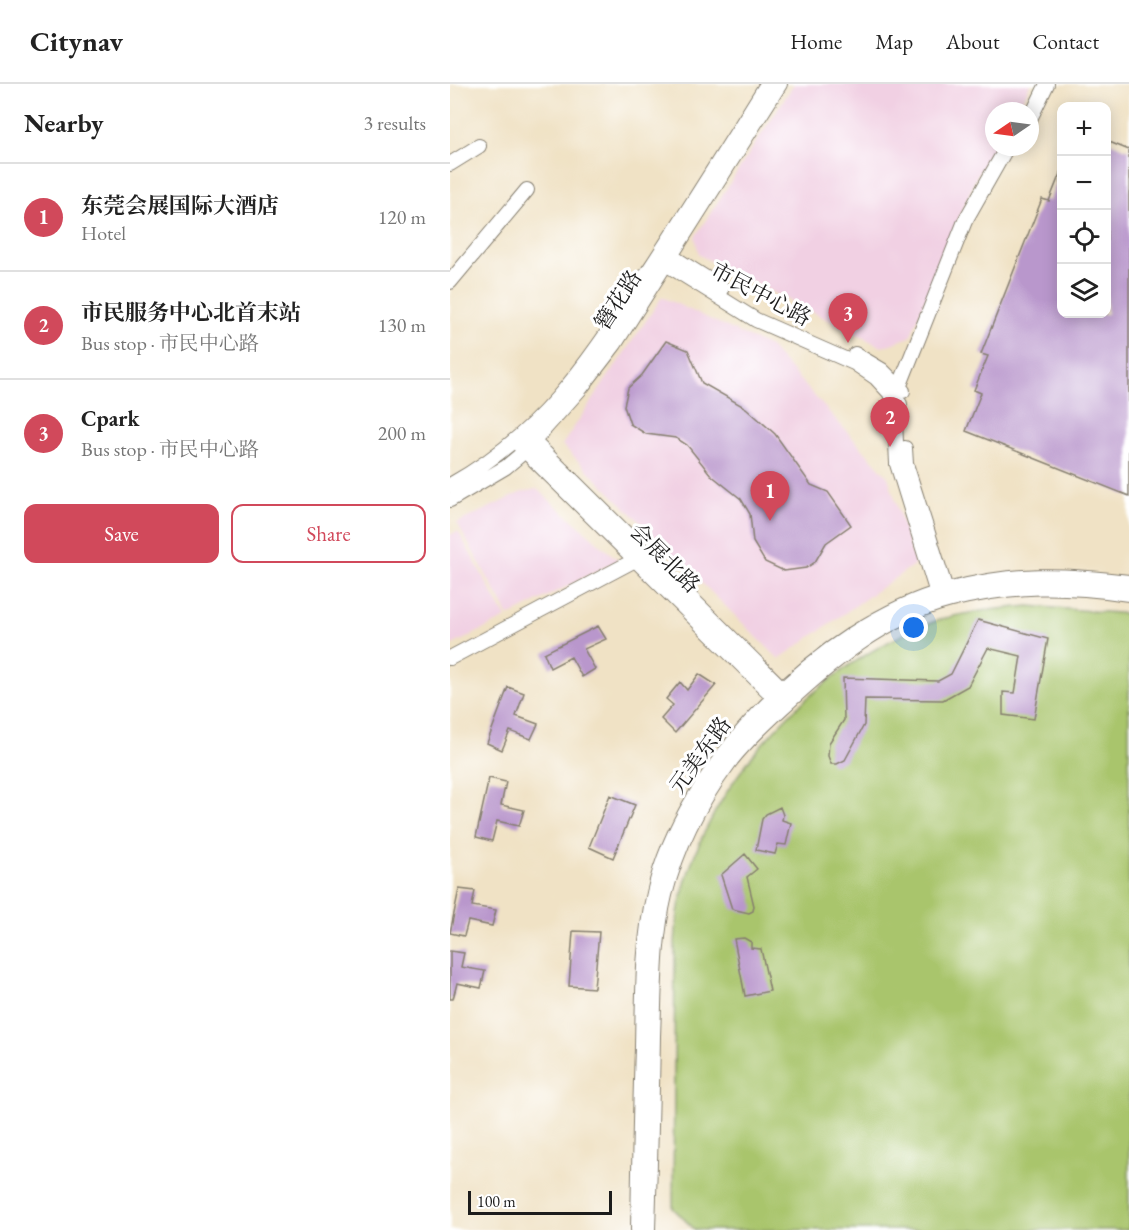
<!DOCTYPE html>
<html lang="en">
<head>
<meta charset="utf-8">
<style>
  :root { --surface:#fff; --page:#f6f6f6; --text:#222; --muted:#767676; --line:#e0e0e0; --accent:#d1495b }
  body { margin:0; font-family:"EB Garamond","Noto Serif SC",serif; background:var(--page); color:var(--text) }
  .controls { position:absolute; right:18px; top:18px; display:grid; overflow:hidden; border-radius:12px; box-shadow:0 3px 15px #0003 }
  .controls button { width:54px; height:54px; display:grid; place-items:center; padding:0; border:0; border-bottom:2px solid var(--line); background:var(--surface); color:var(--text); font:30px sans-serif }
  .compass { position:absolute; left:535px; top:18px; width:54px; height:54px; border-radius:50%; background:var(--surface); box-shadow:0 3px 15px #0003; rotate:257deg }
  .scale { position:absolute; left:18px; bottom:15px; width:144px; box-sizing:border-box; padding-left:6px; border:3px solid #1c1c1c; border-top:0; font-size:16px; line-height:21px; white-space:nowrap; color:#1c1c1c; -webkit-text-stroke:4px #fff; paint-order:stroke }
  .you { position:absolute; left:464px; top:544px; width:21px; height:21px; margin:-15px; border:4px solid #fff; border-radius:50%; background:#1a73e8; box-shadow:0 0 0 9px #1a73e833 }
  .badge { display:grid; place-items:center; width:39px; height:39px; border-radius:50%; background:var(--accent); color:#fff; font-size:20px; font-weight:700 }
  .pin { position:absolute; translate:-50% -50px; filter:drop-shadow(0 2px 3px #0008) }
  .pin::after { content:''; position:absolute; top:32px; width:21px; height:18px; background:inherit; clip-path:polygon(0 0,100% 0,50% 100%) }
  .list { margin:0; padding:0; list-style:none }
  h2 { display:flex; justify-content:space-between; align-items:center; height:78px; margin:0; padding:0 24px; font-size:26px }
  h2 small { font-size:20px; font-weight:400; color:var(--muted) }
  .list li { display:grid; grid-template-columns:39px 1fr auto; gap:18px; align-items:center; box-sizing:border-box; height:108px; padding:0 24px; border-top:2px solid var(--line) }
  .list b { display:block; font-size:22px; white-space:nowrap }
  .list p { margin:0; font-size:20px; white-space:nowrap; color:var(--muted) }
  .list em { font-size:20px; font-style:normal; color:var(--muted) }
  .actions { display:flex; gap:12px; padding:18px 24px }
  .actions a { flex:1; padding:14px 0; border:2px solid var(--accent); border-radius:12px; text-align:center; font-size:21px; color:var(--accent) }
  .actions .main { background:var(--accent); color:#fff }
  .icon { flex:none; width:33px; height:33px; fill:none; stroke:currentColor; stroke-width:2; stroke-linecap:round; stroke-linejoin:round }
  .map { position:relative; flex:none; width:679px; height:1146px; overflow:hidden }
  header { display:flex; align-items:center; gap:36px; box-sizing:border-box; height:84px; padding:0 30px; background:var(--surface); border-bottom:2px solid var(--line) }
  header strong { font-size:28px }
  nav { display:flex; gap:33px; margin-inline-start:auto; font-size:21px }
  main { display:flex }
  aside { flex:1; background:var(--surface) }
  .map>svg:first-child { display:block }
  .built { fill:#f1d0e3 }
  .green { fill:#a9c56c; stroke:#627044; stroke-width:1.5 }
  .building { fill:#b997cc }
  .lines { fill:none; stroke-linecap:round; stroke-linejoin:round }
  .minor-casing { stroke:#867f70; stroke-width:16 }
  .minor { stroke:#fff; stroke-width:14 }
  .labels { text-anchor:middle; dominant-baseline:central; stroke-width:6; stroke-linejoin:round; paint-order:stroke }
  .street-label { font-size:22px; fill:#1c1c1c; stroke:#fff }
</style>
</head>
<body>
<header>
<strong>Citynav</strong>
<nav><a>Home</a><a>Map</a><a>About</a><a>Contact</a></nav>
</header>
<main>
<aside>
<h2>Nearby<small>3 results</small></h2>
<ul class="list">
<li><span class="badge">1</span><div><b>东莞会展国际大酒店</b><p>Hotel</p></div><em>120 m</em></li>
<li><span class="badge">2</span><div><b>市民服务中心北首末站</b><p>Bus stop · 市民中心路</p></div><em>130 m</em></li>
<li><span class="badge">3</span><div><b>Cpark</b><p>Bus stop · 市民中心路</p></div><em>200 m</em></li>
</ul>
<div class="actions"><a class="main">Save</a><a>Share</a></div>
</aside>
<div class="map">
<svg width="679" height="1146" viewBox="0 0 679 1146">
  <rect width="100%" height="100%" fill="#fff"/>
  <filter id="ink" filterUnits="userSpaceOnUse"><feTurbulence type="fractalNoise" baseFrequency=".0167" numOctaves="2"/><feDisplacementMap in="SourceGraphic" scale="12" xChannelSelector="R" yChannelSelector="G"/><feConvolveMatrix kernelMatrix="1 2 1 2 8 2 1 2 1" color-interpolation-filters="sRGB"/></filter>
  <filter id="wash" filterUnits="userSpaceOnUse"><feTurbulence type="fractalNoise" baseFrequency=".008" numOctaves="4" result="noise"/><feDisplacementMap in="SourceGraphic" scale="24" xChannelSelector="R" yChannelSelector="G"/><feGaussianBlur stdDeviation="1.35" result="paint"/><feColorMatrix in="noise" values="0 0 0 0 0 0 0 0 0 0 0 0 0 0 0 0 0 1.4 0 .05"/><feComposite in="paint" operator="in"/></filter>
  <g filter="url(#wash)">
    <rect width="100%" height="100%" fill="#f0e2c5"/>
    <path class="built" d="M 344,0 L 580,0 L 568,27 L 544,27 L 544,63 L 547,63 L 527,91 L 460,253 L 432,263 L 249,171 L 245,153 Z
      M 212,213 L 320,263 L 438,393 L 465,480 L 329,575 L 112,361 Z
      M 87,405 L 168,476 L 59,532 L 7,439 L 72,408 Z
      M 8,447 L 56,534 L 0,562 L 0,451 Z"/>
    <path class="green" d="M 579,522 L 679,530 L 679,1146 L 245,1146 L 223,1124 L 225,859 C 226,845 227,831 230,818 C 258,694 367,579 486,537 C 516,527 548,525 579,522 Z"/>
    <g id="blocks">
      <path class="building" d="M 657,57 L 679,66 L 679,412 L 516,347 L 531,309 L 524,306 L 538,272 L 531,270 L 592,115 L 599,117 L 611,87 L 612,230 L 657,230 Z
        M 216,257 L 238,266 L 252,299 L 296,324 L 325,350 L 361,401 L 378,408 L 401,441 L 376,459 L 365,478 L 356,484 L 334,487 L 315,478 L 303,458 L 300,430 L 291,415 L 261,391 L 237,361 L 226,354 L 196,350 L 180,340 L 174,322 L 178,304 L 192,291 Z
        M 528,536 L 598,555 L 584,635 L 553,631 L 553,608 L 565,609 L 571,572 L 538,564 L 518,602 L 493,616 L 415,615 L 414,641 L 395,676 L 387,680 L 381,680 L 378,672 L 379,659 L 394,636 L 393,594 L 488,597 L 501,590 Z
        M 148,542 L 156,555 L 134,565 L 145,585 L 132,593 L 121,573 L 100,584 L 94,569 Z
        M 249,590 L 266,601 L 225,649 L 211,635 L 223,621 L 216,615 L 230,598 L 237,606 Z
        M 58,603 L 74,609 L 66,632 L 88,640 L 81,655 L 60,647 L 52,666 L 37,659 Z
        M 39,694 L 56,698 L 51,721 L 74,726 L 69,742 L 47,737 L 42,757 L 26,753 Z
        M 160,711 L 185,721 L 163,774 L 139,763 Z
        M 330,723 L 333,731 L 332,736 L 341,739 L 336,761 L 328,760 L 325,770 L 306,766 L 312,735 L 316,730 Z
        M 295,770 L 307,785 L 297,793 L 304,822 L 303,827 L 299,829 L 282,825 L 271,791 Z
        M 9,805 L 25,807 L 22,822 L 46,826 L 42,842 L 18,837 L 14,852 L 0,849 Z
        M 123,847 L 149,848 L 144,904 L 119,902 Z
        M 294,854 L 301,858 L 301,864 L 311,865 L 320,907 L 295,912 L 284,855 Z
        M 0,867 L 14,869 L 11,883 L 35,887 L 31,904 L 7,899 L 3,915 L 0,915 Z"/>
    </g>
  </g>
  <g filter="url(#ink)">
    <use href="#blocks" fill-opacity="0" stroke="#867f70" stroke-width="1.5"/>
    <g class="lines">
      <defs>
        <path id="minor" d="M 580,35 L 597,0
          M 0,80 L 29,62
          M 215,168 L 272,204
          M 211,177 L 306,236 L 404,279 L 426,294 L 450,320
          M 0,198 L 77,106
          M 405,270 L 432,286 L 453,307
          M 79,353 L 340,612
          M 69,361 L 331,620
          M 455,364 L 456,380 L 499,515
          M 0,401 C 95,348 138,278 197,189 C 238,127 277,64 317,0
          M 0,416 L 56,383 L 75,367 L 131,304 L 165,260 L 330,0
          M 489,516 L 447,380 L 444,316 L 515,137 L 557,63
          M 0,574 L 187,475
          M 188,1146 C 189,1085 190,1024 192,963 C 193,911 192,859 204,809 C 232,683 373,539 497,506 C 563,488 612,490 679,498
          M 198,1146 C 200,1081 202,1017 203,952 C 205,905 204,857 215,811 C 227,763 250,718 279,679 C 294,659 313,642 331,625 C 380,579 434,533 501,516 C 567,500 613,501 679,510"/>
      </defs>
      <use href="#minor" class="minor-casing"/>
      <use href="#minor" class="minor"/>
    </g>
  </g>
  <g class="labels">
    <g class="street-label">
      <text transform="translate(311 210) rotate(28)">市民中心路</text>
      <text transform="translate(168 216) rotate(-57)">簪花路</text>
      <text transform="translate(215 474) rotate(45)">会展北路</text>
      <text transform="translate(250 671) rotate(-54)">元美东路</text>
    </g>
  </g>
</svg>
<div class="controls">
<button>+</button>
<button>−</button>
<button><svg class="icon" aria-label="locate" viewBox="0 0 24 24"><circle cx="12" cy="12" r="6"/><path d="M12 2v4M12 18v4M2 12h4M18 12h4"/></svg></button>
<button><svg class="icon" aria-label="layers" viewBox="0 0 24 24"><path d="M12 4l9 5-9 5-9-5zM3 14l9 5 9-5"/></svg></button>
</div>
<svg class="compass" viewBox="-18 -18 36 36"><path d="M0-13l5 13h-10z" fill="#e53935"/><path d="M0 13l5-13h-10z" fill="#767676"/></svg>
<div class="scale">100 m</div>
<div class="you"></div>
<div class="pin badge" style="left:320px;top:437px">1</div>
<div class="pin badge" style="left:440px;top:363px">2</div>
<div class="pin badge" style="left:398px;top:259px">3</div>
</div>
</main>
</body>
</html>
